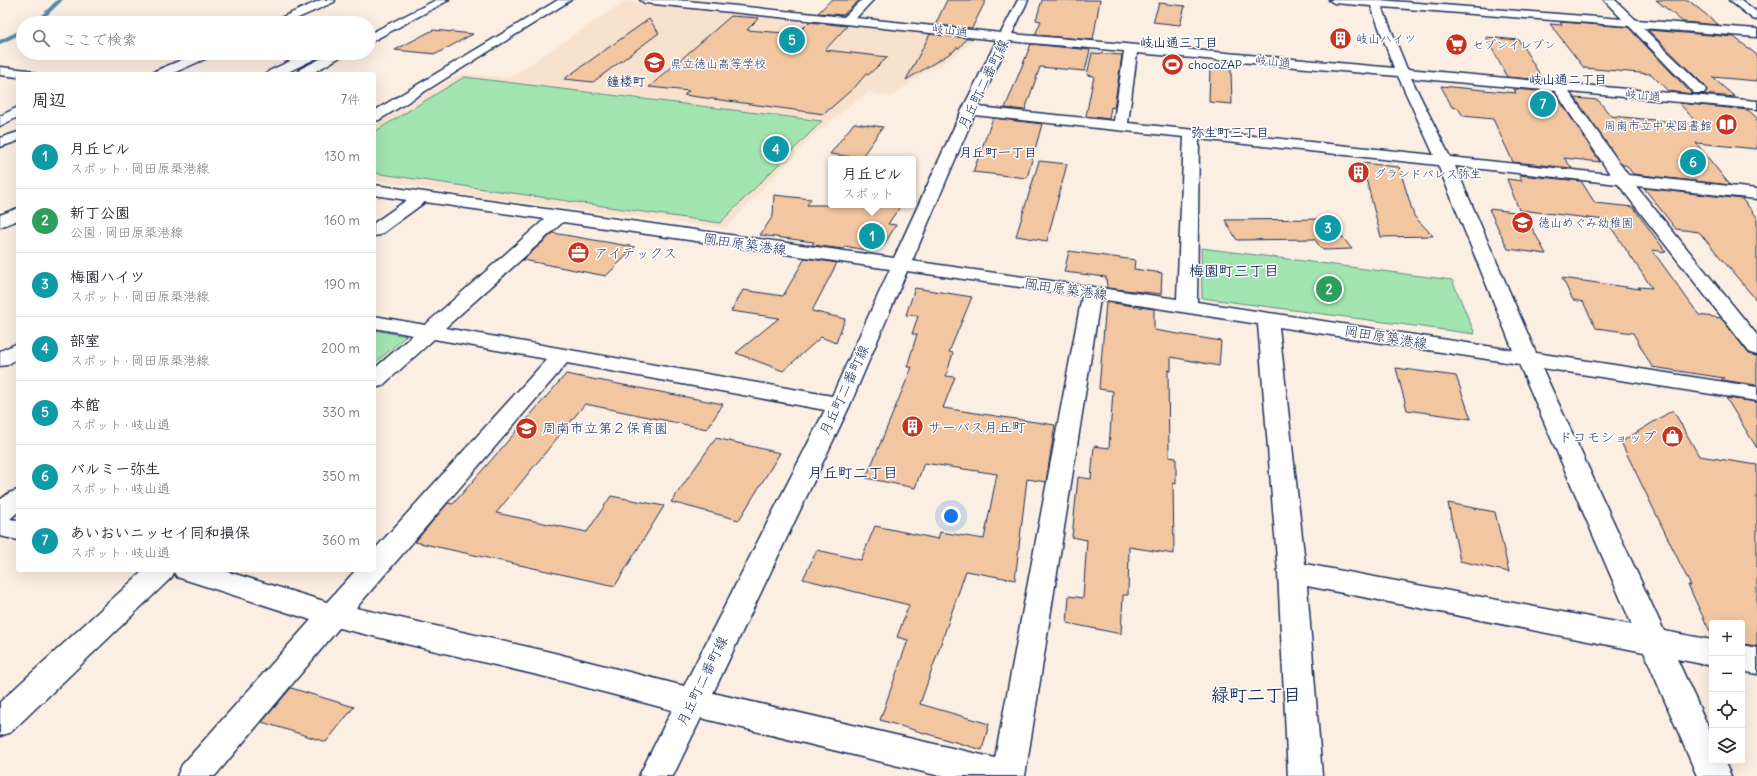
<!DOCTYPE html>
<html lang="ja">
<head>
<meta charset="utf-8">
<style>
  :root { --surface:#fff; --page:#f2f2f3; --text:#2b2b33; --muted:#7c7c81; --line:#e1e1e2; --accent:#1a73e8 }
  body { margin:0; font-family:Delius,"Klee One",sans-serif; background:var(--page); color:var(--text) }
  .controls { position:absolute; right:12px; bottom:12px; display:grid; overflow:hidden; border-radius:4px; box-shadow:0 4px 16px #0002 }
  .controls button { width:36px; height:36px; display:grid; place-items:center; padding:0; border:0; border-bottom:1px solid var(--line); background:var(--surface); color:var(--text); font:20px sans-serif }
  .you { position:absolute; left:951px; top:516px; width:14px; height:14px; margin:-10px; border:3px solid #fff; border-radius:50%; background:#1a73e8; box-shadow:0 0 0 6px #1a73e833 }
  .badge { display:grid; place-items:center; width:26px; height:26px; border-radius:50%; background:var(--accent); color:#fff; font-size:13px; font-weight:700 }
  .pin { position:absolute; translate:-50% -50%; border:2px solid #fff; box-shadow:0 1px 4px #0006 }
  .popup { position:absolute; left:828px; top:156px; width:88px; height:52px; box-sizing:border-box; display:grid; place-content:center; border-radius:4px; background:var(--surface); filter:drop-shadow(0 1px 3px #0005); font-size:13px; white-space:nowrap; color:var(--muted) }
  .popup b { font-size:15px; color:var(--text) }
  .popup::after { content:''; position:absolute; left:50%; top:100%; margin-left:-8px; border:8px solid transparent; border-top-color:var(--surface) }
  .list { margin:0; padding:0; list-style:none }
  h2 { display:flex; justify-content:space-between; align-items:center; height:52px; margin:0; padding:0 16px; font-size:17px }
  h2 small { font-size:13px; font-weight:400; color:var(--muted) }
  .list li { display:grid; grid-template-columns:26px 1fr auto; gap:12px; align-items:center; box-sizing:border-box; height:64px; padding:0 16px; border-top:1px solid var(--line) }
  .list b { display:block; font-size:15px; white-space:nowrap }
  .list p { margin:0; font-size:13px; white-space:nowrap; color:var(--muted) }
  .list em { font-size:13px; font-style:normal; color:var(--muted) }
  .icon { flex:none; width:22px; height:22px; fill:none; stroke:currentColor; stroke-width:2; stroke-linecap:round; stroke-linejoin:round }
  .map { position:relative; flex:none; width:1757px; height:776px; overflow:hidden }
  .search { position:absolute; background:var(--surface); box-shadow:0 4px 16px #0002; left:16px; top:16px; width:360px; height:44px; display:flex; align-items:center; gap:10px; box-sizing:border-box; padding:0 14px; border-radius:22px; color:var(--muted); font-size:15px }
  .panel { position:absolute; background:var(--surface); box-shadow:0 4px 16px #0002; left:16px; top:72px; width:360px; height:500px; border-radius:4px }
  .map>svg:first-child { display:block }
  .built { fill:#f8e2ce }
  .green { fill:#a2e5b0; stroke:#5e8a87 }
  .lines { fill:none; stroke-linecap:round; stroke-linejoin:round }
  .stream { stroke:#568aab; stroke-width:4 }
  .building { fill:#f1c6a0; stroke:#1b2f5e }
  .minor-casing { stroke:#1b2f5e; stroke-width:3 }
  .highway-casing { stroke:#1b2f5e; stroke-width:3 }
  .minor { fill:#fff; fill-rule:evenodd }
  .highway { fill:#fff; fill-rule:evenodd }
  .labels { text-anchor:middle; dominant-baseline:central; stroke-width:3; stroke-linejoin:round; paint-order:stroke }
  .far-street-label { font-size:12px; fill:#1b2f5e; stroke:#fff }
  .far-poi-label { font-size:12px; fill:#1b2f5e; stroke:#fff; text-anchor:start }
  .far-neighbourhood-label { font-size:13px; font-weight:bold; fill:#1b2f5e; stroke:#fff }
  .street-label { font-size:14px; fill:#1b2f5e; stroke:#fff }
  .poi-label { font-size:14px; fill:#1b2f5e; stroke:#fff; text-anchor:start }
  .neighbourhood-label { font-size:15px; font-weight:bold; fill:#1b2f5e; stroke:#fff }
  .near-neighbourhood-label { font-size:18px; font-weight:bold; fill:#1b2f5e; stroke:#fff }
</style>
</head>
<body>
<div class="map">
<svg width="1757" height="776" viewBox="0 0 1757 776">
  <rect width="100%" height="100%" fill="#fbeee2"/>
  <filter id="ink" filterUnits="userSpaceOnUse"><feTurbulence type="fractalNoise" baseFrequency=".025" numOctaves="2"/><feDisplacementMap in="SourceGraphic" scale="8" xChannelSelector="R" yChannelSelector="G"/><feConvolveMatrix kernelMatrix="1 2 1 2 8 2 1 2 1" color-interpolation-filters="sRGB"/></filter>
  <g filter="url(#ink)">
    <path class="built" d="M 625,1 L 976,37 L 956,55 L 924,73 L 891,97 L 868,92 L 813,135 L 726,228 L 488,198 L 374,180 L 374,126 L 460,74 L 509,78 Z"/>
    <path class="green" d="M 464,77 L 822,121 L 720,223 L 374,173 L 374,132 Z
      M 1201,248 L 1452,280 L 1475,334 L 1202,298 Z
      M 374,330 L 406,336 L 374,364 Z"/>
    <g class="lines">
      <path class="stream" d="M 36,23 L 60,0
        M 0,42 L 23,31"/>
    </g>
    <path class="building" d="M 831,0 L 860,0 L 843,15 L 818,13 Z
      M 947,0 L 986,0 L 972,28 L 935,25 Z
      M 1042,0 L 1100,0 L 1093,40 L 1035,35 L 1041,21 L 1036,20 Z
      M 1656,0 L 1688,0 L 1719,25 L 1683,22 Z
      M 1159,3 L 1185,6 L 1180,25 L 1153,22 Z
      M 731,16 L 759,18 L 747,30 L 797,34 L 809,22 L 847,26 L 825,50 L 888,57 L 868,75 L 866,74 L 856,86 L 824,114 L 684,95 L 689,91 L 649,87 Z
      M 649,19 L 659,33 L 593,82 L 564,79 Z
      M 1560,22 L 1628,27 L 1692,94 L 1668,91 L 1651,74 L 1584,68 L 1550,24 L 1562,25 Z
      M 433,30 L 473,34 L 436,54 L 395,50 Z
      M 1648,30 L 1734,37 L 1757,55 L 1757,81 L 1712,77 L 1735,97 L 1702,94 L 1707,91 L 1705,86 Z
      M 930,34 L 967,38 L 959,48 L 956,48 L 954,51 L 906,80 Z
      M 1486,37 L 1519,40 L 1543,80 L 1507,77 Z
      M 1031,44 L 1090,50 L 1085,71 L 1040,67 L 1025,110 L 1005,108 Z
      M 1092,53 L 1122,55 L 1114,108 L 1111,107 L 1109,119 L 1086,116 L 1094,76 L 1087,75 Z
      M 1210,68 L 1231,70 L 1232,104 L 1209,102 Z
      M 1441,86 L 1516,93 L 1514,89 L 1551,92 L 1557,96 L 1600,162 L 1564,158 L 1572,168 L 1513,162 L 1493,119 L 1463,116 L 1458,108 L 1452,107 Z
      M 1575,98 L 1598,100 L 1611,116 L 1698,124 L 1679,103 L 1748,110 L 1757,118 L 1757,149 L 1696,143 L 1730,185 L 1633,174 L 1626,165 L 1622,165 Z
      M 993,118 L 1042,124 L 1027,178 L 973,172 Z
      M 854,123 L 883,127 L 861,158 L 830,154 Z
      M 1039,161 L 1067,164 L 1047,241 L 1016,236 Z
      M 1362,163 L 1399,167 L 1414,216 L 1433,236 L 1381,237 Z
      M 1519,175 L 1581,181 L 1595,203 L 1633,207 L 1666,252 L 1652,250 L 1699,315 L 1721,318 L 1749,354 L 1757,356 L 1757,385 L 1721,380 L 1724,378 L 1652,367 L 1633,333 L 1596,328 L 1583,302 L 1573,300 L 1562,278 L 1640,289 L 1638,287 L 1652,288 L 1606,220 L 1519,210 L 1507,179 L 1522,181 Z
      M 1644,188 L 1742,199 L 1757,217 L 1757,301 L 1699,232 L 1676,229 Z
      M 774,195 L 811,199 L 807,205 L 901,205 L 888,224 L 896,225 L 884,245 L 870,251 L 845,246 L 844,249 L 812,245 L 814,242 L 760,235 L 773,216 Z
      M 1489,209 L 1524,213 L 1546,254 L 1508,249 Z
      M 1328,219 L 1352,249 L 1323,250 L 1314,239 L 1237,240 L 1225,220 Z
      M 553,233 L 635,247 L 606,276 L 523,260 Z
      M 1069,251 L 1135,260 L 1134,269 L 1162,273 L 1161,294 L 1107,288 L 1106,277 L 1064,272 Z
      M 805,258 L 837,263 L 812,311 L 845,319 L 836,343 L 821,337 L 783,371 L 736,353 L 779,318 L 731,311 L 743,290 L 783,296 Z
      M 915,288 L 972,297 L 949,352 L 953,353 L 946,376 L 955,377 L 943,408 L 1055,425 L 1046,482 L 1027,479 L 1015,580 L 966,571 L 920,704 L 989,724 L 982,750 L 880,720 L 908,640 L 897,637 L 909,605 L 803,579 L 817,550 L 861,560 L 875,526 L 938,539 L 940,532 L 984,539 L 997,474 L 924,463 L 915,488 L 866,478 L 912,367 L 907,367 L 917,334 L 912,334 L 918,316 L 906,315 Z
      M 1106,302 L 1154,309 L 1154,330 L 1221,341 L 1219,366 L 1171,357 L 1171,371 L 1168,370 L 1169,457 L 1176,458 L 1176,484 L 1173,483 L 1174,554 L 1129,547 L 1128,595 L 1123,595 L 1121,634 L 1067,623 L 1069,596 L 1083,598 L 1087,540 L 1072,537 L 1078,477 L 1091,479 L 1094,446 L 1109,448 L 1113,391 L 1099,389 Z
      M 1396,368 L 1456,376 L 1471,419 L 1407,410 Z
      M 566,374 L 723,404 L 707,429 L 585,404 L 496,513 L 587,532 L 611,496 L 664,506 L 615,586 L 415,542 L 448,503 L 453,504 Z
      M 1726,398 L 1757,402 L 1757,448 Z
      M 1673,410 L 1699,456 L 1757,465 L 1757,646 L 1742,644 L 1742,623 L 1712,623 L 1712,636 L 1688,585 L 1691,586 L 1621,442 Z
      M 716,438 L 780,453 L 739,520 L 671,502 Z
      M 1448,503 L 1495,512 L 1509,572 L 1460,561 Z
      M 291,688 L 354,707 L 326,742 L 262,722 Z"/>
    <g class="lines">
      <defs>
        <path id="minor" d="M 321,0 L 335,0 L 334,2 L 287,23 L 271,23 L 273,21 Z
          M 558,0 L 571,0 L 379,120 L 374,121 L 374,111 Z
          M 640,0 L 677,0 L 844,17 L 862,0 L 873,0 L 856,18 L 1001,33 L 1018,0 L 1028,0 L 1012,34 L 1394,68 L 1371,6 L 1334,3 L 1329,0 L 1379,0 L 1622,19 L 1604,0 L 1615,0 L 1636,20 L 1757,29 L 1757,37 L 1643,28 L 1704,87 L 1706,90 L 1704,93 L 1694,93 L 1629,26 L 1382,7 L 1407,69 L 1757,101 L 1757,109 L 1569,92 L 1628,175 L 1757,189 L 1757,199 L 1636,186 L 1757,335 L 1757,355 L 1750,353 L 1618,184 L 1455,166 L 1536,353 L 1757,387 L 1757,401 L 1542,368 L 1664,631 L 1712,640 L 1712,666 L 1677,659 L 1712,735 L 1712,761 L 1724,761 L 1731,776 L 1697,776 L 1644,652 L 1307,586 L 1322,776 L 1288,776 L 1278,572 L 1258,324 L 1100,299 L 1025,776 L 940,776 L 701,718 L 673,776 L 639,776 L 672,710 L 550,678 L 339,628 L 215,776 L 177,776 L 182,765 L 311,620 L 177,577 L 174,572 L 172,577 L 11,732 L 0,736 L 0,702 L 144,570 L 222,570 L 327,602 L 356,570 L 374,570 L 374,550 L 547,359 L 434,339 L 382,386 L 374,388 L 374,369 L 413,335 L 374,328 L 374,316 L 425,325 L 545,219 L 425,202 L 380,235 L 374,236 L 374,223 L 407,200 L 374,195 L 374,185 L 894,258 L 962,110 L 997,40 L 645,3 ZM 1009,41 L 1124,51 L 1114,121 L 978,107 ZM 1137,53 L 1398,76 L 1434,155 L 1128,123 ZM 1411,78 L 1555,91 L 1610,174 L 1450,157 ZM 974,115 L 1184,137 L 1177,299 L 912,261 ZM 1199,139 L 1438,165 L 1513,350 L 1197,302 ZM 563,222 L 890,269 L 832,396 L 445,328 ZM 907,271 L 1082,296 L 995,758 L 713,693 L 850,405 ZM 1279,327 L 1519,364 L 1632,625 L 1305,564 ZM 567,363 L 825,410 L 684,686 L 550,652 L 356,608 Z
          M 1729,0 L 1741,0 L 1757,12 L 1757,20 L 1753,19 Z
          M 198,53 L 214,53 L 212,56 L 171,74 L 153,74 L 155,71 Z
          M 0,67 L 28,70 L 35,74 L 18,74 L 18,77 L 0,75 Z
          M 18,107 L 18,117 L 0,126 L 0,116 Z
          M 18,132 L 18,141 L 0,147 L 0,138 Z
          M 18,343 L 18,358 L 7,365 L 0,366 L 0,351 Z
          M 18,490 L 18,512 L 10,519 L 18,520 L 18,540 L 0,536 L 0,500 L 9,493 Z
          M 1742,645 L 1757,648 L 1757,674 L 1742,671 Z"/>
        <path id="highway" d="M 436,0 L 449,0 L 369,43 L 369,34 Z
          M 307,53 L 323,53 L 321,56 L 284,74 L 267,74 L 269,71 Z
          M 332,53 L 347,53 L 311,74 L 300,74 L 299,72 L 300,69 Z
          M 18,208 L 18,220 L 0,227 L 0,215 Z"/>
      </defs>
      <use href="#minor" class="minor-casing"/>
      <use href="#highway" class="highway-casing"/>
      <use href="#minor" class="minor"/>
      <use href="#highway" class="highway"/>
    </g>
  </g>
  <defs>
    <symbol id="building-disc" viewBox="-11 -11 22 22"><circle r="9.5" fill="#c8321e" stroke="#fff"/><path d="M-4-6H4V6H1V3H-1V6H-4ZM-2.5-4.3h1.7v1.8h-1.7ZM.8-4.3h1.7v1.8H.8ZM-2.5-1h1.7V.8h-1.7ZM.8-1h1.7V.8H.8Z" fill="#fff"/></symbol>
    <symbol id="supermarket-disc" viewBox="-11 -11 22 22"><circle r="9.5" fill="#c8321e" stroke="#fff"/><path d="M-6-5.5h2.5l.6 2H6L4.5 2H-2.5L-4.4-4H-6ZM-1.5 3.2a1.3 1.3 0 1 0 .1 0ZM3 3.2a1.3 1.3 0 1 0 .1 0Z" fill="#fff"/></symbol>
    <symbol id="school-disc" viewBox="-11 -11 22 22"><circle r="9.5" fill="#c8321e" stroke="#fff"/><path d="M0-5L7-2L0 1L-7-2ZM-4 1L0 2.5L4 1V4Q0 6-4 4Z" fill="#fff"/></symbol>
    <symbol id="stadium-disc" viewBox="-11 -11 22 22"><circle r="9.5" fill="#c8321e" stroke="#fff"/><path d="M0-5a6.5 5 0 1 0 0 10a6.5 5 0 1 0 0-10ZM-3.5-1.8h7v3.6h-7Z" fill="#fff"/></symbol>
    <symbol id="library-disc" viewBox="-11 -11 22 22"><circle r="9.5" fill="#c8321e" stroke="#fff"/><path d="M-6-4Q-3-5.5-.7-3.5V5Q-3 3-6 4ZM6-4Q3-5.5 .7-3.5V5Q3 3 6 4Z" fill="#fff"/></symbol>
    <symbol id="office-disc" viewBox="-11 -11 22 22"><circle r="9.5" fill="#c8321e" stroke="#fff"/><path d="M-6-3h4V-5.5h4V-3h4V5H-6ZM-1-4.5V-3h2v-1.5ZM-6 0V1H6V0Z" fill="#fff"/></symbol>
    <symbol id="shop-disc" viewBox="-11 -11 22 22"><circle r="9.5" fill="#c8321e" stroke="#fff"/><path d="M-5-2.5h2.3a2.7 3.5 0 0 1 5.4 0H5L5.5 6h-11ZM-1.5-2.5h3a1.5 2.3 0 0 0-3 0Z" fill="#fff"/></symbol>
  </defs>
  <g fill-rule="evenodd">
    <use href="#building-disc" x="1328" y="26" width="25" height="25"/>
    <use href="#supermarket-disc" x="1444" y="32" width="25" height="25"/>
    <use href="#school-disc" x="642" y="50" width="25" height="25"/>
    <use href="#stadium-disc" x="1160" y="52" width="25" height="25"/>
    <use href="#library-disc" x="1714" y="112" width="25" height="25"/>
    <use href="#building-disc" x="1346" y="160" width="25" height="25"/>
    <use href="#school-disc" x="1510" y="210" width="25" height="25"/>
    <use href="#office-disc" x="566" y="240" width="25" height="25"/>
    <use href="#building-disc" x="900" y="414" width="25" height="25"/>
    <use href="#school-disc" x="514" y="416" width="25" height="25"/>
    <use href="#shop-disc" x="1660" y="424" width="25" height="25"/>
  </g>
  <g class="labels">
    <g class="far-street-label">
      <text transform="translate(950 30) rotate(6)">岐山通</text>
      <text transform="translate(1273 61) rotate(5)">岐山通</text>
      <text transform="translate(1643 95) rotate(5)">岐山通</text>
    </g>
    <g class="far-poi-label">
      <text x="1356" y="38">岐山ハイツ</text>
      <text x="1472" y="44">セブンイレブン</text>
      <text x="670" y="63">県立徳山高等学校</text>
      <text x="1188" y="64">chocoZAP</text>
      <text x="1712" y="125" text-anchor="end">周南市立中央図書館</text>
      <text x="1374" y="173">グランドパレス弥生</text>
      <text x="1538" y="222">徳山めぐみ幼稚園</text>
    </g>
    <g class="far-neighbourhood-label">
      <text x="1179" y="42">岐山通三丁目</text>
      <text x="1568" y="79">岐山通二丁目</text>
      <text x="626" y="81">鐘楼町</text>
      <text x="1230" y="132">弥生町三丁目</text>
      <text x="998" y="152">月丘町一丁目</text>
    </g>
    <g class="street-label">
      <text transform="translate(983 84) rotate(-64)">月丘町二番町線</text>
      <text transform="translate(745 244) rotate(8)">岡田原築港線</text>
      <text transform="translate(1066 289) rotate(8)">岡田原築港線</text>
      <text transform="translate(1386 337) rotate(9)">岡田原築港線</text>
      <text transform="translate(844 390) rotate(-65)">月丘町二番町線</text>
      <text transform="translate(702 681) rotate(-64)">月丘町二番町線</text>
    </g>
    <g class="poi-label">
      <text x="594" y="253">アイテックス</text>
      <text x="928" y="427">サーパス月丘町</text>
      <text x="542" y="428">周南市立第２保育園</text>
      <text x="1656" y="437" text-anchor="end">ドコモショップ</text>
    </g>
    <g class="neighbourhood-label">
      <text x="1234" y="270">梅園町三丁目</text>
      <text x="853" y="472">月丘町二丁目</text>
    </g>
    <g class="near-neighbourhood-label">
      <text x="1256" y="694">緑町二丁目</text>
    </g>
  </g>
</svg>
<div class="controls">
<button>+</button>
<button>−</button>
<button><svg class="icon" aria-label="locate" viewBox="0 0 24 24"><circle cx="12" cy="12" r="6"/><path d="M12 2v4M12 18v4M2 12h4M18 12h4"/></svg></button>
<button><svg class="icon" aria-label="layers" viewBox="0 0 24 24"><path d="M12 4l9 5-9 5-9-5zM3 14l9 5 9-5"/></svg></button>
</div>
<div class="you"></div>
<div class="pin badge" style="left:872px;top:236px;background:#0f9aa8">1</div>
<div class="popup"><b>月丘ビル</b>スポット</div>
<div class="pin badge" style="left:1329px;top:289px;background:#2e9e5b">2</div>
<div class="pin badge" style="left:1328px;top:228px;background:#0f9aa8">3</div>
<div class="pin badge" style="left:776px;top:149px;background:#0f9aa8">4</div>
<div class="pin badge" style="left:792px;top:40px;background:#0f9aa8">5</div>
<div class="pin badge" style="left:1693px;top:162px;background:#0f9aa8">6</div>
<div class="pin badge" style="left:1543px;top:104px;background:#0f9aa8">7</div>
<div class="search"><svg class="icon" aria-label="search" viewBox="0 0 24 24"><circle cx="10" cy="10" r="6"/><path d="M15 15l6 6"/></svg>ここで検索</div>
<section class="panel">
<h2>周辺<small>7件</small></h2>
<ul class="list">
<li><span class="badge" style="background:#0f9aa8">1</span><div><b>月丘ビル</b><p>スポット · 岡田原築港線</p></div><em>130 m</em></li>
<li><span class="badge" style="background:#2e9e5b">2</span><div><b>新丁公園</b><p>公園 · 岡田原築港線</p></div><em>160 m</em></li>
<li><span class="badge" style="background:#0f9aa8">3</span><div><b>梅園ハイツ</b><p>スポット · 岡田原築港線</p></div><em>190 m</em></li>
<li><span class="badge" style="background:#0f9aa8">4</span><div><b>部室</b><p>スポット · 岡田原築港線</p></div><em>200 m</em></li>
<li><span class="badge" style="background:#0f9aa8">5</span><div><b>本館</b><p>スポット · 岐山通</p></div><em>330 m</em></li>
<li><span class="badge" style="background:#0f9aa8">6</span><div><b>バルミー弥生</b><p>スポット · 岐山通</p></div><em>350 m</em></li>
<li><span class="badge" style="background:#0f9aa8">7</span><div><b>あいおいニッセイ同和損保</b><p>スポット · 岐山通</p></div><em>360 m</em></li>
</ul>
</section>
</div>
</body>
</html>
